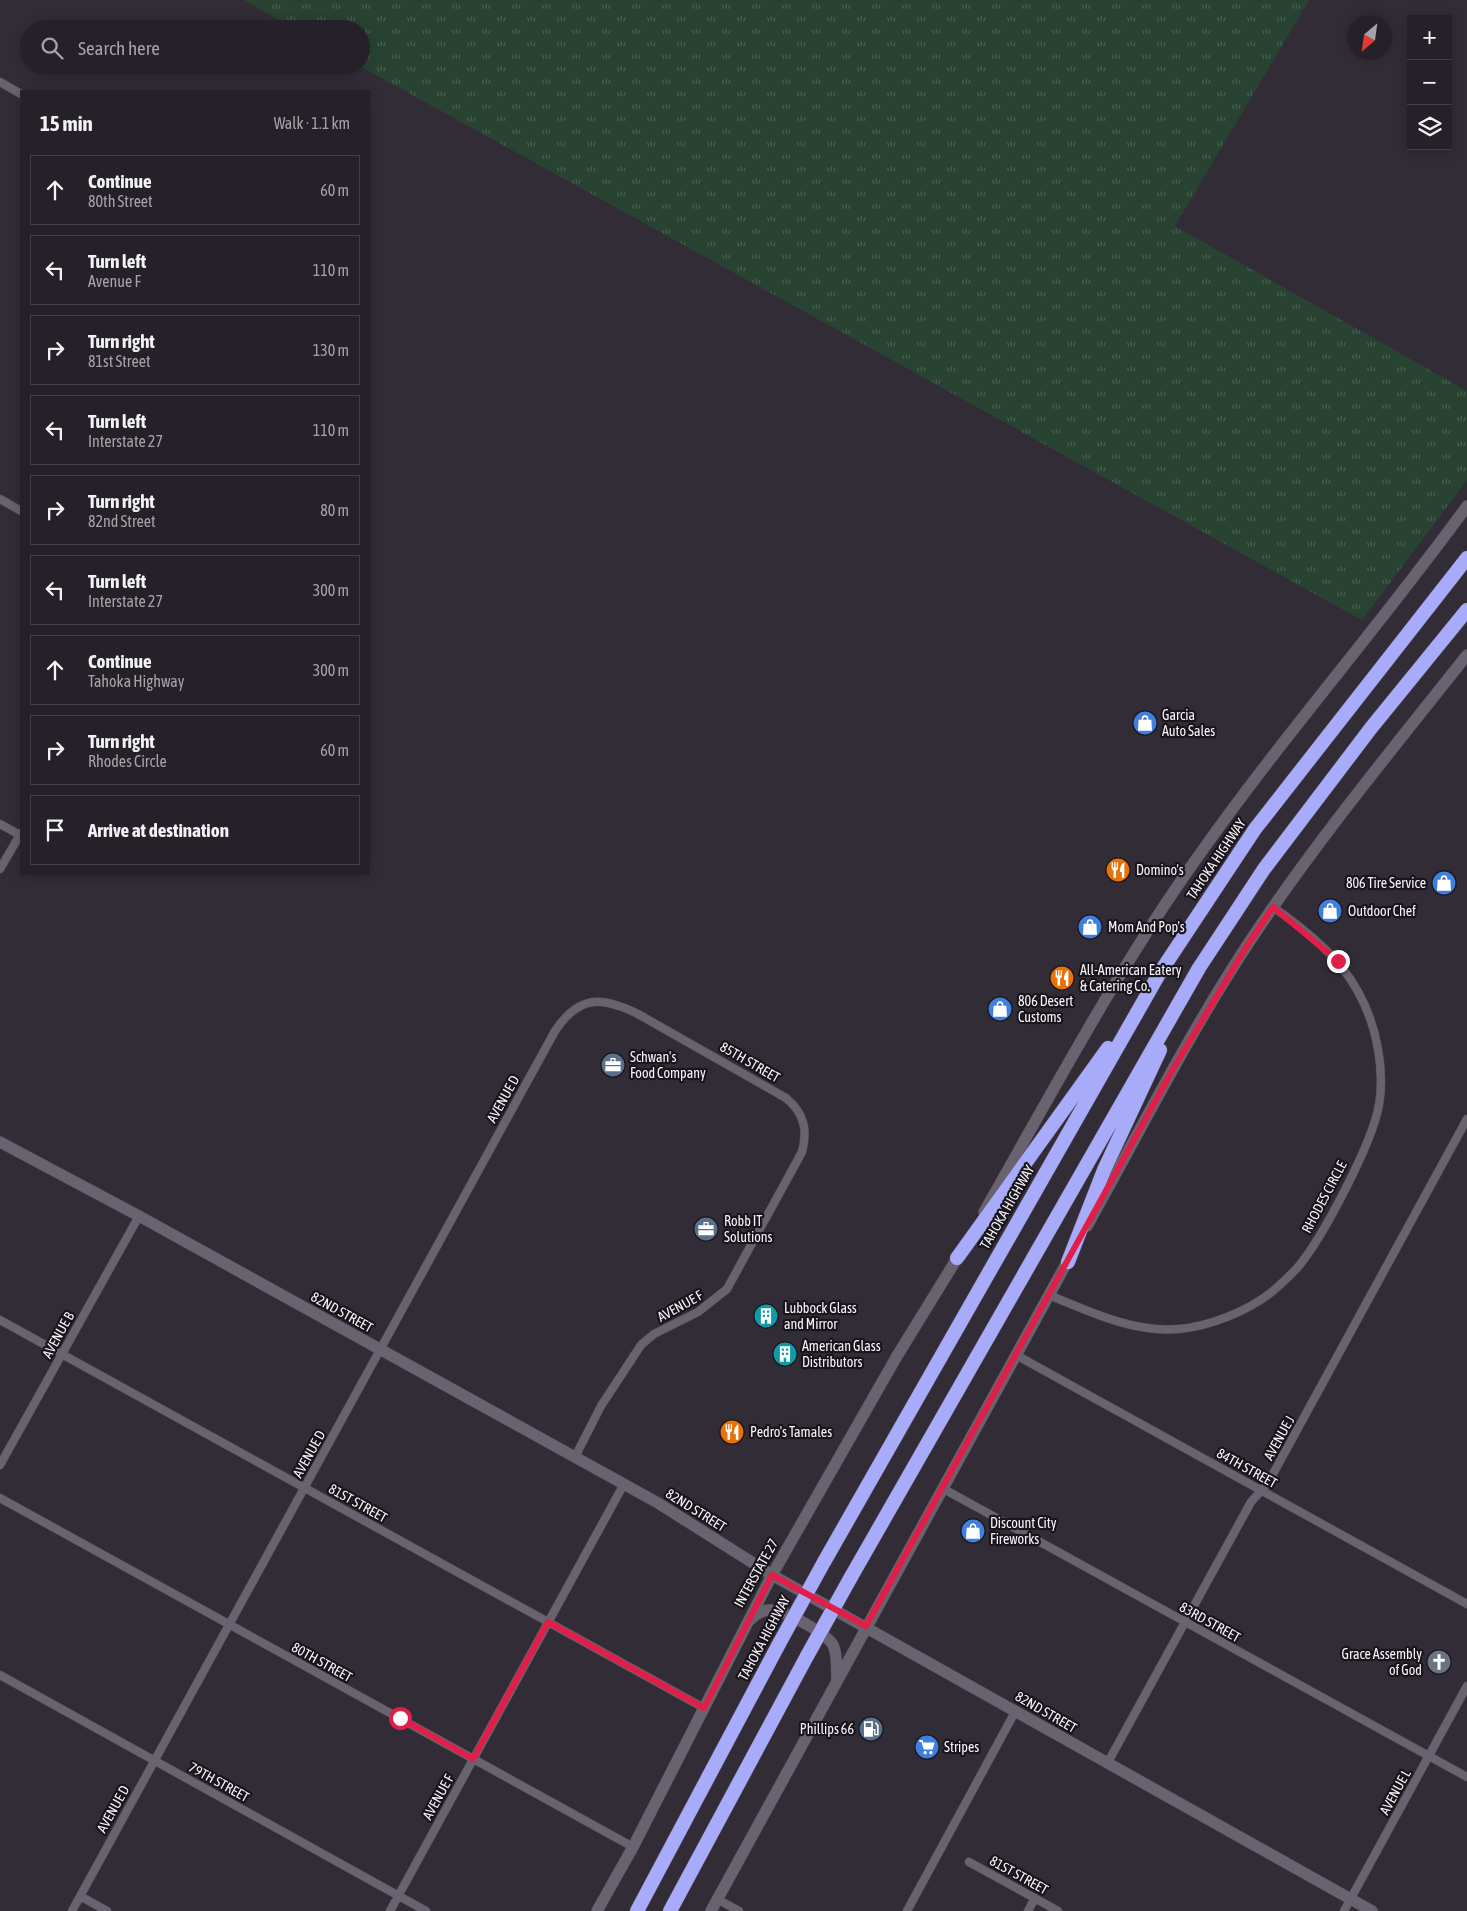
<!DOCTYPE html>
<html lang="en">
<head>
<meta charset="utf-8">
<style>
  :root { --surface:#262129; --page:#2e2931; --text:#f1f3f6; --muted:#a4a3a8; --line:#423e46 }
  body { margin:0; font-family:"Asap Condensed",sans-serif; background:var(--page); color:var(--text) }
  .controls { position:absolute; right:15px; top:15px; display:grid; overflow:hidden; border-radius:0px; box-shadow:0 2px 12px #0003 }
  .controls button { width:45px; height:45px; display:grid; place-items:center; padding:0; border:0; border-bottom:1px solid var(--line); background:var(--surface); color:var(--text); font:25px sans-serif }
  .compass { position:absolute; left:1347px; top:15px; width:45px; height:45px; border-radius:50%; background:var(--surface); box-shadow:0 2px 12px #0003; rotate:209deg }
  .stop { position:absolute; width:15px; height:15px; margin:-11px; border:4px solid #e11d48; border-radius:50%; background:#fff }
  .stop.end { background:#e11d48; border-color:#fff; box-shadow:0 1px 5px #0008 }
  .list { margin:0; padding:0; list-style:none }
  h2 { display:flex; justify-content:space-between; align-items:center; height:65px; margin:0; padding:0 20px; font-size:21px }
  h2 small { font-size:16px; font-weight:400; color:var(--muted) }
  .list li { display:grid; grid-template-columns:32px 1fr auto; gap:15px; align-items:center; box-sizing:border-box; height:70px; margin:0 10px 10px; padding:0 10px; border:1px solid var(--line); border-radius:0px }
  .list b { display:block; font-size:19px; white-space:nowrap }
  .list p { margin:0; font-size:16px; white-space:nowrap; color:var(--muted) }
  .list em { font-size:16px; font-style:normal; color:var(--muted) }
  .icon { flex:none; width:28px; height:28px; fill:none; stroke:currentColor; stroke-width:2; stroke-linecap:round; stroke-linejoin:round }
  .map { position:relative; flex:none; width:1467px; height:1911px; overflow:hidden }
  .search { position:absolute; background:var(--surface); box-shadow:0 2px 12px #0003; left:20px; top:20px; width:350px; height:55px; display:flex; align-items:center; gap:12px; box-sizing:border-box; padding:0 18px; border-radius:28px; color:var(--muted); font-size:19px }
  .panel { position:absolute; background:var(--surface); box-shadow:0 2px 12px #0003; left:20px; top:90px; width:350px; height:785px; border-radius:0px }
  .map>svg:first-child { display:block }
  .grass { fill:url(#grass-tufts) }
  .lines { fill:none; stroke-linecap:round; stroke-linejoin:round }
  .street-casing { stroke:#4f4a54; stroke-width:9 }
  .secondary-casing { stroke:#4f4a54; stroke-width:12 }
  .highway-casing { stroke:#4f4a54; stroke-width:15 }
  .street { stroke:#696370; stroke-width:8 }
  .secondary { stroke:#696370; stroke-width:11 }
  .highway { stroke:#a8aafa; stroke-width:14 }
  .highway-bridge-casing { stroke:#4f4a54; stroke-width:15; stroke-linecap:butt }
  .highway-bridge { stroke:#a8aafa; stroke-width:14 }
  .route { stroke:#e11d48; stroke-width:6 }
  .labels { text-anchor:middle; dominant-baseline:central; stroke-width:4.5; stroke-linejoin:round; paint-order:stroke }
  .poi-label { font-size:14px; fill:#f7f3fb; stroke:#18161b; text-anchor:start }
  .street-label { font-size:14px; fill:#f7f3fb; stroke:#18161b }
</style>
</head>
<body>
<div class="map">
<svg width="1467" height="1911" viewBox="0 0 1467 1911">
  <defs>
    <pattern id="grass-tufts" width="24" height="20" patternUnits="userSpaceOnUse" patternTransform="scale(1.25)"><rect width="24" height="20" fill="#284332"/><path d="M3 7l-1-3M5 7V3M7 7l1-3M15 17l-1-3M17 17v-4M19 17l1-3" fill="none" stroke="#485f51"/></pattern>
  </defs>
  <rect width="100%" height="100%" fill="#322c37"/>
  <path class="grass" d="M 244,0 L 1309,0 L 1175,226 L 1467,391 L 1467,480 L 1362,620 L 360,66 L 361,29 L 294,29 Z"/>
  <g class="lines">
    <defs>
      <path id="street" d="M 0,82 L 21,94
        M 0,499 L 21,511
        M 0,824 L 20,835
        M 0,869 L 21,833
        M 1049,1295 C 1091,1312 1133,1333 1179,1329 C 1211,1326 1248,1311 1273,1291 C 1282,1283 1290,1276 1298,1267 C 1323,1237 1372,1144 1379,1105 C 1382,1087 1381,1066 1378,1049 C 1366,981 1327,945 1273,907
        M 0,1320 L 704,1708
        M 1016,1355 L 1467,1604
        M 0,1465 L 139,1216
        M 942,1488 L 1467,1777
        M 0,1498 L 633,1847
        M 0,1675 L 426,1911
        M 1107,1764 L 1251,1502 L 1268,1483 L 1467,1119
        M 969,1862 L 1058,1911
        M 80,1896 L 107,1911
        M 717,1899 L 739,1911
        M 72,1911 L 555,1031 C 579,995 601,996 638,1014 L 786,1098 C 804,1113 808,1130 802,1152 L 727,1289 L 698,1312 L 654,1334 L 641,1345 L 601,1406 L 575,1457
        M 390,1911 L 624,1484
        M 907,1911 L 1015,1712
        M 1028,1911 L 1035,1898
        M 1344,1911 L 1467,1686"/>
      <path id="secondary" d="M 0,1142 L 139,1216 L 658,1503 L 772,1575 L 1372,1911
        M 984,1212 C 1052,1093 1117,970 1197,858 C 1282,737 1380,626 1467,506
        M 1087,1226 C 1139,1133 1187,1037 1246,947 C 1313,845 1391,751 1467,655
        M 750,1620 C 756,1614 762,1610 770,1610 C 783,1609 827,1634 833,1645 C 838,1655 836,1669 837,1680
        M 597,1911 L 633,1847 L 772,1575 L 897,1356 L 961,1252
        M 711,1911 L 1071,1255"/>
      <path id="highway" d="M 957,1258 L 1108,1048
        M 1068,1262 L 1104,1170 L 1160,1050
        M 824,1562 L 1159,974 L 1255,829 L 1467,558
        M 851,1577 L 1199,968 L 1264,869 L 1371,728 L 1467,610
        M 637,1911 L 780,1642
        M 670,1911 L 807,1656"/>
    </defs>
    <use href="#street" class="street-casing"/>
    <use href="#secondary" class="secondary-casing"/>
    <use href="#highway" class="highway-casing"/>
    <use href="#street" class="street"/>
    <use href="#secondary" class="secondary"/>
    <use href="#highway" class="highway"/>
    <defs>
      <path id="highway-bridge" d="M 780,1642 L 824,1562
        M 807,1656 L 851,1577"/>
    </defs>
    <use href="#highway-bridge" class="highway-bridge-casing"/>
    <use href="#highway-bridge" class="highway-bridge"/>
  </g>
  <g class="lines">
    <path class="route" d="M 400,1718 L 473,1759 L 548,1622 L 704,1708 L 772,1575 L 866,1626 L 1173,1069 L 1245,949 L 1273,907 L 1338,961"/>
  </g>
  <defs>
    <symbol id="shop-disc" viewBox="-11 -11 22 22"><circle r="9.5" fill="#3f7fe0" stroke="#18161b"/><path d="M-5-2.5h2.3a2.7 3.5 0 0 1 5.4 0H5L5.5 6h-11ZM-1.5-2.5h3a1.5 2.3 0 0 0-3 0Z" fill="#fff"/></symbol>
    <symbol id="restaurant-disc" viewBox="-11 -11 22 22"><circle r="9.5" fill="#e8710a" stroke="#18161b"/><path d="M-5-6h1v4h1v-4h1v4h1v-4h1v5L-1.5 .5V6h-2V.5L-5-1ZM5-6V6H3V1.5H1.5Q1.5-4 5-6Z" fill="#fff"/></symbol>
    <symbol id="office-disc" viewBox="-11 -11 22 22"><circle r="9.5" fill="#5c6f8a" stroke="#18161b"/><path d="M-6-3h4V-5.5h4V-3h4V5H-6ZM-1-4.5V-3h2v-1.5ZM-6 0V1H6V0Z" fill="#fff"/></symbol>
    <symbol id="building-disc" viewBox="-11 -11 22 22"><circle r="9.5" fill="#0f9aa8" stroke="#18161b"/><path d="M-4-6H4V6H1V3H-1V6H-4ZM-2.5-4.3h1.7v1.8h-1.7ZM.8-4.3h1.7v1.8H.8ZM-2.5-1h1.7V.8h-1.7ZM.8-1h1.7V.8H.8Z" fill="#fff"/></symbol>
    <symbol id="church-disc" viewBox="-11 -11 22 22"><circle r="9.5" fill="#6b7280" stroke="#18161b"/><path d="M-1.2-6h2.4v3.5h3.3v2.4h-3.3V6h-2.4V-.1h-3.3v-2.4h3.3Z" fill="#fff"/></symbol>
    <symbol id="fuel-disc" viewBox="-11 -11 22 22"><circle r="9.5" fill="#5c6f8a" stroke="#18161b"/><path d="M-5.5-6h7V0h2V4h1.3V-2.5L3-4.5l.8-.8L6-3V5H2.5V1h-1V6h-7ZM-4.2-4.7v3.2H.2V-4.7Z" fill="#fff"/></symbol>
    <symbol id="supermarket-disc" viewBox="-11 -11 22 22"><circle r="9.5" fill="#3f7fe0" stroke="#18161b"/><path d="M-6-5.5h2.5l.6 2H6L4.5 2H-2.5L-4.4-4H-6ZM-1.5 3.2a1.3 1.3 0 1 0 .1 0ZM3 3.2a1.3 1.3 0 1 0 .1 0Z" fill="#fff"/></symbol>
  </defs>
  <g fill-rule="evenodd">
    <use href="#shop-disc" x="1131" y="709" width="28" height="28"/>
    <use href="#restaurant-disc" x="1104" y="856" width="28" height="28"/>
    <use href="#shop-disc" x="1430" y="869" width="28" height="28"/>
    <use href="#shop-disc" x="1316" y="897" width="28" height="28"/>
    <use href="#shop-disc" x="1076" y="913" width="28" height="28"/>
    <use href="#restaurant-disc" x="1048" y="964" width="28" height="28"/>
    <use href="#shop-disc" x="986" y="995" width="28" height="28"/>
    <use href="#office-disc" x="599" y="1051" width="28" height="28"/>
    <use href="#office-disc" x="692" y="1215" width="28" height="28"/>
    <use href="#building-disc" x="752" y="1302" width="28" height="28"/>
    <use href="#building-disc" x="771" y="1340" width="28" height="28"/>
    <use href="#restaurant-disc" x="718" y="1418" width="28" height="28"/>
    <use href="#shop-disc" x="959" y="1517" width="28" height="28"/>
    <use href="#church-disc" x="1425" y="1648" width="28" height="28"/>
    <use href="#fuel-disc" x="857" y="1715" width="28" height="28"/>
    <use href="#supermarket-disc" x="913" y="1733" width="28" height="28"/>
  </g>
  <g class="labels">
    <g class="poi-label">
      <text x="1162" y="715">Garcia<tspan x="1162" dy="16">Auto Sales</tspan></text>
      <text x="1136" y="870">Domino's</text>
      <text x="1426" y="883" text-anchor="end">806 Tire Service</text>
      <text x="1348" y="911">Outdoor Chef</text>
      <text x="1108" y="927">Mom And Pop's</text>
      <text x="1080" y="970">All-American Eatery<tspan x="1080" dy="16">&amp; Catering Co.</tspan></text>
      <text x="1018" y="1001">806 Desert<tspan x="1018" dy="16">Customs</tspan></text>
      <text x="630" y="1057">Schwan's<tspan x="630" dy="16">Food Company</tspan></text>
      <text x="724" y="1221">Robb IT<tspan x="724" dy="16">Solutions</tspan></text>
      <text x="784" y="1308">Lubbock Glass<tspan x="784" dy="16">and Mirror</tspan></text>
      <text x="802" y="1346">American Glass<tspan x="802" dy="16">Distributors</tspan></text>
      <text x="750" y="1432">Pedro's Tamales</text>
      <text x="990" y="1523">Discount City<tspan x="990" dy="16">Fireworks</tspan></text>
      <text x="1422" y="1654" text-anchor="end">Grace Assembly<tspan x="1422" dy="16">of God</tspan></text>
      <text x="854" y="1729" text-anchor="end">Phillips 66</text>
      <text x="944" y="1747">Stripes</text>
    </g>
    <g class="street-label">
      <text transform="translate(1216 859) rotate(-56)">TAHOKA HIGHWAY</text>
      <text transform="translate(750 1062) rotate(30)">85TH STREET</text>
      <text transform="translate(503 1099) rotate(-61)">AVENUE D</text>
      <text transform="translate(1324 1197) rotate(-62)">RHODES CIRCLE</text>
      <text transform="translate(1007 1207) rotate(-60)">TAHOKA HIGHWAY</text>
      <text transform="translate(680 1306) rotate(-29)">AVENUE F</text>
      <text transform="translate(342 1312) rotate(29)">82ND STREET</text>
      <text transform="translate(58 1335) rotate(-61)">AVENUE B</text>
      <text transform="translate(1279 1438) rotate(-61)">AVENUE J</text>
      <text transform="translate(309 1454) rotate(-61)">AVENUE D</text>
      <text transform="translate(1247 1468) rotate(29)">84TH STREET</text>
      <text transform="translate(358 1503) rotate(29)">81ST STREET</text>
      <text transform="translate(696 1510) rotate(32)">82ND STREET</text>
      <text transform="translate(756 1573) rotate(-61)">INTERSTATE 27</text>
      <text transform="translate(1210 1622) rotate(29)">83RD STREET</text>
      <text transform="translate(764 1638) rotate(-62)">TAHOKA HIGHWAY</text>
      <text transform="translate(322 1662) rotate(29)">80TH STREET</text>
      <text transform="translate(1046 1712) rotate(30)">82ND STREET</text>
      <text transform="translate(219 1782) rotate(29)">79TH STREET</text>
      <text transform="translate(1395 1792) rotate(-61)">AVENUE L</text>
      <text transform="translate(438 1797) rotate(-61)">AVENUE F</text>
      <text transform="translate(113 1809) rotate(-61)">AVENUE D</text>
      <text transform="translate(1019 1875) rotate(29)">81ST STREET</text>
    </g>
  </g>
</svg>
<div class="controls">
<button>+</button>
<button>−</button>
<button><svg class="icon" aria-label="layers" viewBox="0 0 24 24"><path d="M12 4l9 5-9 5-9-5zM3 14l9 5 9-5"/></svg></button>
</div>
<svg class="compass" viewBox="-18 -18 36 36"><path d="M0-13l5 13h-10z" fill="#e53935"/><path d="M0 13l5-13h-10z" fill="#a4a3a8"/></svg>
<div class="stop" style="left:400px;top:1718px"></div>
<div class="stop end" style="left:1338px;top:961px"></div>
<div class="search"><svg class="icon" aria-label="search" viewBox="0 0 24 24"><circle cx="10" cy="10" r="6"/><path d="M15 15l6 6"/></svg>Search here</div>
<section class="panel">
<h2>15 min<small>Walk · 1.1 km</small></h2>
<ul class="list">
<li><svg class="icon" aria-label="ahead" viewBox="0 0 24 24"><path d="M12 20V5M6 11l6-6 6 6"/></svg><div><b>Continue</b><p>80th Street</p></div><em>60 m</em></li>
<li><svg class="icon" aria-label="left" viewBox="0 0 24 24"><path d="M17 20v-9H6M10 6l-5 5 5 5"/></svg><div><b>Turn left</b><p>Avenue F</p></div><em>110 m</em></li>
<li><svg class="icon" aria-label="right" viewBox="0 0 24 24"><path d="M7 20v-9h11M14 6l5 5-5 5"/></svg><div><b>Turn right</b><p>81st Street</p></div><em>130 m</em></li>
<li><svg class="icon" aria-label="left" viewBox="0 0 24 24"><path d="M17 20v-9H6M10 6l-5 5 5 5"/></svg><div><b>Turn left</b><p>Interstate 27</p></div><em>110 m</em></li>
<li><svg class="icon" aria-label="right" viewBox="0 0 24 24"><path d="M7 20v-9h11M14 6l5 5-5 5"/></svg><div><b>Turn right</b><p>82nd Street</p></div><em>80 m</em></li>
<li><svg class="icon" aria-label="left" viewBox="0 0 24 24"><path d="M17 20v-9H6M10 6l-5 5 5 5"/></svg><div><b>Turn left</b><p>Interstate 27</p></div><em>300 m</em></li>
<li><svg class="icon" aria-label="ahead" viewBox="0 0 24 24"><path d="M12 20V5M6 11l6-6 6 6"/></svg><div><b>Continue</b><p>Tahoka Highway</p></div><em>300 m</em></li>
<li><svg class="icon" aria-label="right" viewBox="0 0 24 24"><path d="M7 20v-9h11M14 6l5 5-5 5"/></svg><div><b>Turn right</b><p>Rhodes Circle</p></div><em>60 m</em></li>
<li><svg class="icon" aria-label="arrive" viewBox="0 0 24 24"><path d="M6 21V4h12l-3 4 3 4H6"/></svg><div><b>Arrive at destination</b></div></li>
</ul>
</section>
</div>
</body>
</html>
